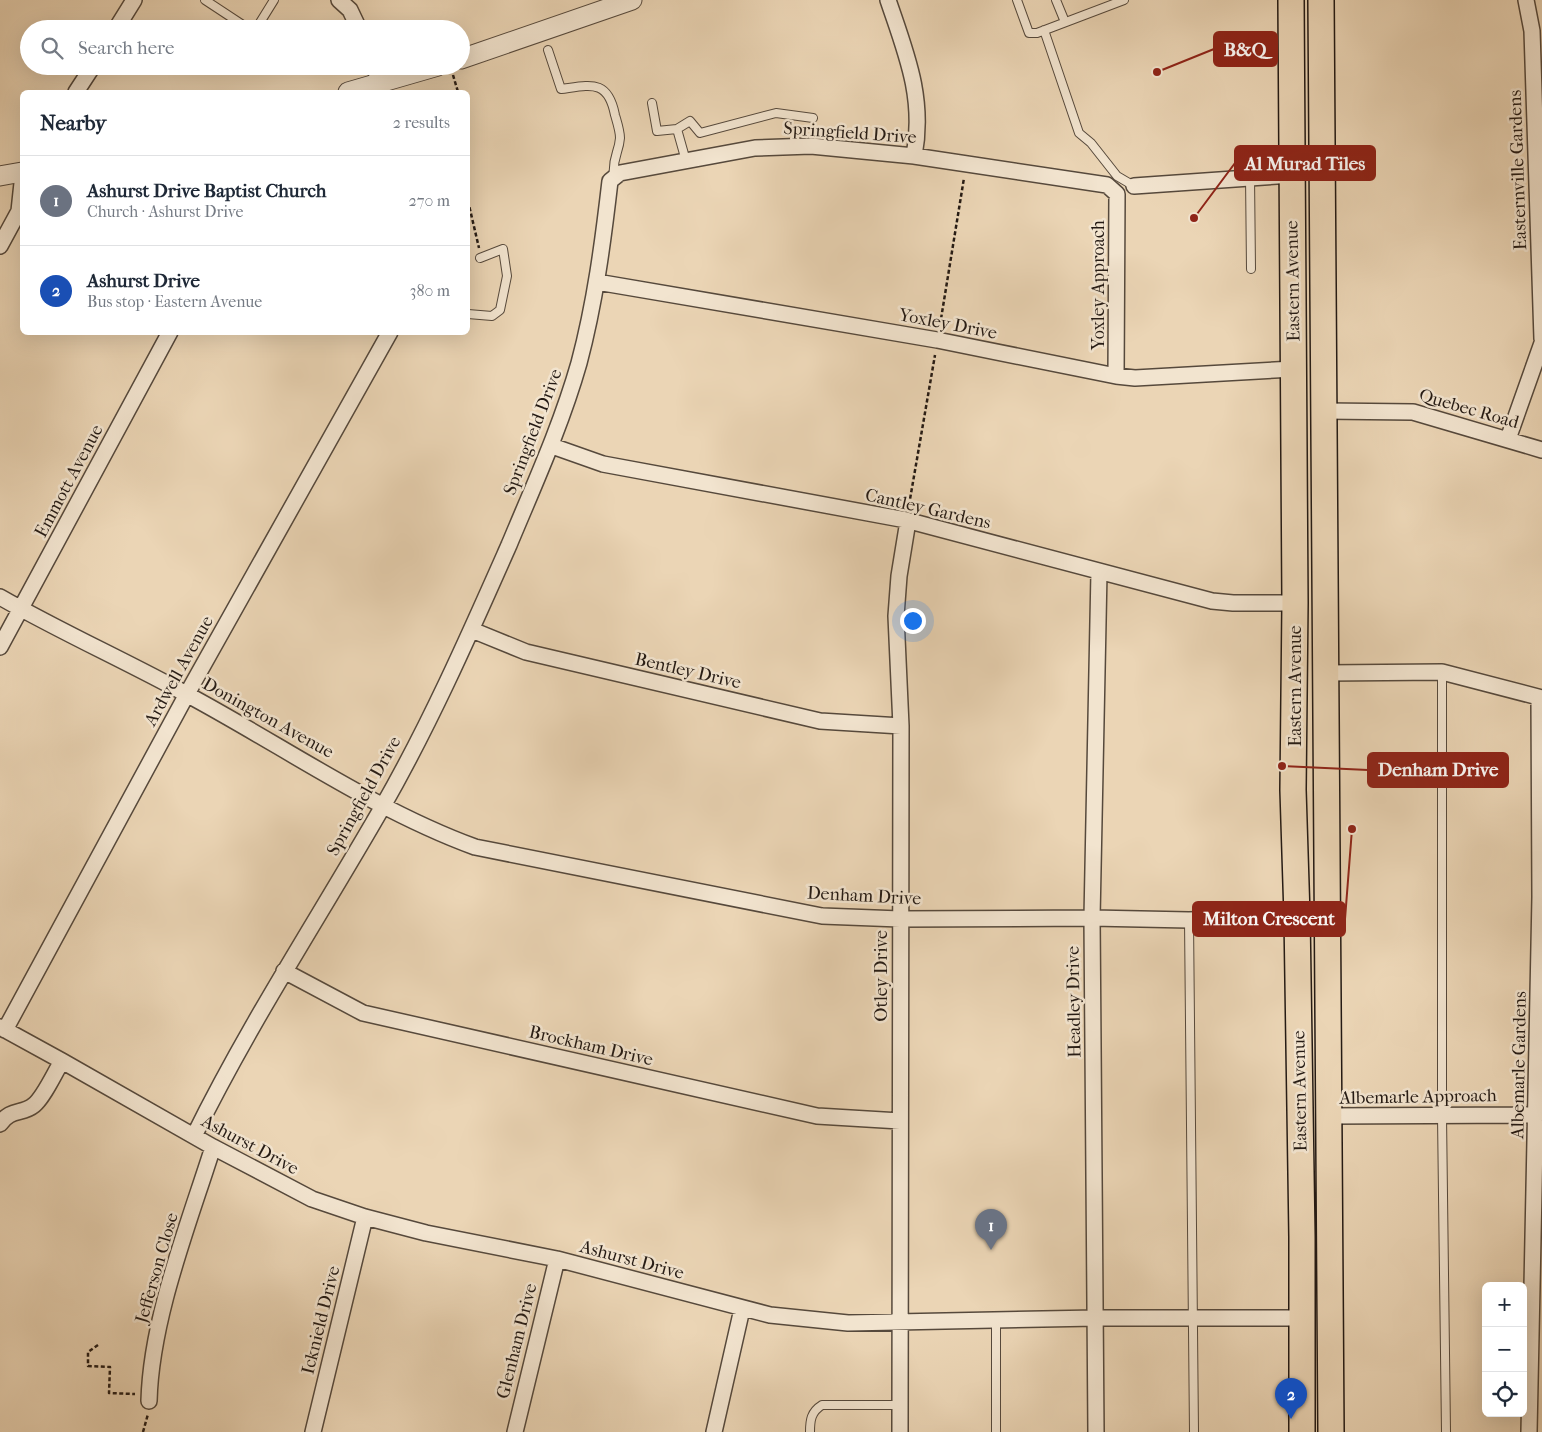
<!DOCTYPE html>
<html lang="en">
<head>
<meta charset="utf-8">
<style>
  :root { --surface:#fff; --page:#f2f2f3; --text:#1f2937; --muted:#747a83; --line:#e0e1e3; --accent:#8f2418 }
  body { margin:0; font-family:"IM FELL French Canon",serif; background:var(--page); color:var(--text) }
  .controls { position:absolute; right:15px; bottom:15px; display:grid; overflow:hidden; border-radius:8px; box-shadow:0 5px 20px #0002 }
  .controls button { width:45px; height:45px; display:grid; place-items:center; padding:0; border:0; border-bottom:1px solid var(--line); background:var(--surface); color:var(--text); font:25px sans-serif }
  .you { position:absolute; left:912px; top:620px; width:18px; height:18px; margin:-12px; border:4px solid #fff; border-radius:50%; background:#1a73e8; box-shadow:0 0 0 8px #1a73e833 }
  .badge { display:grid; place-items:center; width:32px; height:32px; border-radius:50%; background:var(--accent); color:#fff; font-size:16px; font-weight:700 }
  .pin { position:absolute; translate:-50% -41px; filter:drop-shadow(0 1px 2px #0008) }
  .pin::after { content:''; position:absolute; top:26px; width:18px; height:15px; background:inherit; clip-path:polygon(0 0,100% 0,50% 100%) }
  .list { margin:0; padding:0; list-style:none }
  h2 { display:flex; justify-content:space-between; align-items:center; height:65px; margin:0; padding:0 20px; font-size:21px }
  h2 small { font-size:16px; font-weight:400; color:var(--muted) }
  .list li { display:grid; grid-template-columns:32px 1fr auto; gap:15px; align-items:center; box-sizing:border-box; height:90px; padding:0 20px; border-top:1px solid var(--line) }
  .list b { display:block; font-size:19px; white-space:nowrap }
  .list p { margin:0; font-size:16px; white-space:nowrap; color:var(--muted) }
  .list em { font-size:16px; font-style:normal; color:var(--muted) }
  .icon { flex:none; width:28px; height:28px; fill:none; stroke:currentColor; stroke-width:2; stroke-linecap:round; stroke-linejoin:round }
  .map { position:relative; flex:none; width:1542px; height:1432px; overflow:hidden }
  .search { position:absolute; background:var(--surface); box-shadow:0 5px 20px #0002; left:20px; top:20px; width:450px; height:55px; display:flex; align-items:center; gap:12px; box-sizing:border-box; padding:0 18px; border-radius:28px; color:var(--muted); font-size:19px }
  .panel { position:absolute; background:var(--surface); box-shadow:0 5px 20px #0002; left:20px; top:90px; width:450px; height:245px; border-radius:8px }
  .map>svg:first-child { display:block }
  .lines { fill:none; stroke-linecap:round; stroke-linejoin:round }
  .service-casing { stroke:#56493c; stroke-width:10 }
  .minor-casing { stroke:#56493c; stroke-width:18 }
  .tertiary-casing { stroke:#56493c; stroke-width:21 }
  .trunk-casing { stroke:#241a14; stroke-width:28 }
  .path { stroke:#241a14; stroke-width:2.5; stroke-dasharray:4 2.5; stroke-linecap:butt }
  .service { stroke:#f2e4cf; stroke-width:8 }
  .minor { stroke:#f2e4cf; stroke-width:15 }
  .tertiary { stroke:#f2e4cf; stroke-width:19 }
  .trunk { stroke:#ebd5b5; stroke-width:25 }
  .labels { text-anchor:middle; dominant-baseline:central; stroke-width:5; stroke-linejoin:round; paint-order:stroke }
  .street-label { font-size:18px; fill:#241a14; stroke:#f2e4cf }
  .leader { fill:none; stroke:#8f2418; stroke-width:2 }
  .callout-dot { fill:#8f2418; stroke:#f2e4cf; stroke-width:2 }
  .callout { fill:#8f2418; stroke:#8f2418; stroke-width:2 }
  .callout-label { font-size:19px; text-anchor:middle; font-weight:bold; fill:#fff }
</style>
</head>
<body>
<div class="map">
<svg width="1542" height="1432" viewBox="0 0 1542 1432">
  <rect width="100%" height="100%" fill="#ebd5b5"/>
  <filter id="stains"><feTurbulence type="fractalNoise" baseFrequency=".004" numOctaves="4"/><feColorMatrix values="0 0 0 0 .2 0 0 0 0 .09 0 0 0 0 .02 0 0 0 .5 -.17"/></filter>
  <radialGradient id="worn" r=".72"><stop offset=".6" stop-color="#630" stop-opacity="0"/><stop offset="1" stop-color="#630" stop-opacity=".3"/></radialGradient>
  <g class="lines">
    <defs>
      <path id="service" d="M 205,0 L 249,29
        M 1017,0 L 1029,33 L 1037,33 L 1124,0
        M 1056,0 L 1065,22
        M 256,29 L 274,0
        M 1044,30 L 1079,133 L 1091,143 L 1117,176 L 1134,186
        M 548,50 L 561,89 C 591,85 608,79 615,115 C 617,122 620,131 620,138 C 619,153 612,157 614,176
        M 652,103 L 657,131 L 677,129 L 686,161
        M 677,129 L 690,121 L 700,133 L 776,113 L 813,118
        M 1250,176 L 1251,269
        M 468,314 L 492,316 L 500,310 L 507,276 L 503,249 L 480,258
        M 1442,672 L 1442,1116 L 1446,1432
        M 1189,920 L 1194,1432
        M 996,1321 L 996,1432
        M 810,1432 C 810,1420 811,1412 822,1405 L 900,1405"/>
      <path id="minor" d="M 339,0 L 350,10 L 359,29
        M 888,0 C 906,53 925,98 914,156
        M 1526,0 L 1532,31 L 1542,339
        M 116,29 L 134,0
        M 374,66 L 380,84
        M 76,92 L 93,66
        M 1134,186 L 1292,175
        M 0,246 L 19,211 L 22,183
        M 597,282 L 937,340 L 1116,376 L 1135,378 L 1293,369
        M 1325,411 L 1413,412 L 1542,450
        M 1508,439 L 1542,343
        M 552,446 L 603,464 L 906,520 L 1212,601 L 1233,603 L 1295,603
        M 0,597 C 61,632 126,661 188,695 C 283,746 374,810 475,847 L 822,916 L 900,919 L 1092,918 L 1189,920 L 1297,916
        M 472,630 L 526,652 L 820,721 L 901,726
        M 0,647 L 170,332
        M 1327,673 L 1442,672 L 1542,698
        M 284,971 L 363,1013 L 817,1116 L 900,1121
        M 0,1027 L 62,1061 L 213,1147 L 312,1199 L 365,1217 L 426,1233 L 557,1259 L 770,1315 L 848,1323 L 1096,1318 L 1302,1318
        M 5,1030 L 187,694 L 390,332
        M 1330,1116 L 1537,1115
        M 0,1124 C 11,1108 22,1115 34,1105 C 44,1097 55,1072 62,1061
        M 194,1136 C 250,1022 320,916 383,806 C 431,722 470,633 509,545 C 534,485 561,426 579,363 C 595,303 603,242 610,181 L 620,173 L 755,148 L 811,146 L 914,156 L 1107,185 L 1117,194 L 1116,376
        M 149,1401 C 151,1319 188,1226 213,1147
        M 313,1432 L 365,1217
        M 515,1432 L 557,1259
        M 714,1432 L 742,1309
        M 900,1432 L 901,726 L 896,616 L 899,576 L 908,521
        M 1096,1432 L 1092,918 L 1099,572
        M 1529,1432 L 1540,897 L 1539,698"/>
      <path id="tertiary" d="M 461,59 L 632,0
        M 348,92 L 438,66
        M 0,176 L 22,172"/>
      <path id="trunk" d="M 1291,0 L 1295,603 L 1293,790 L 1297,916 L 1302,1237 L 1302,1432
        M 1321,0 L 1331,1432"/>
    </defs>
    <use href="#service" class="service-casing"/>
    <use href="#minor" class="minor-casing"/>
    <use href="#tertiary" class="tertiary-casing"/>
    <use href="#trunk" class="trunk-casing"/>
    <path class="path" d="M 453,75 L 458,92
      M 468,201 L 479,248
      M 940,325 L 964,178
      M 909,505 L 935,355
      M 98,1345 L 88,1352 L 88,1366 L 110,1367 L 109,1393 L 135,1394
      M 143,1432 L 148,1414"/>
    <use href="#service" class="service"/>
    <use href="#minor" class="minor"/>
    <use href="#tertiary" class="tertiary"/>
    <use href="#trunk" class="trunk"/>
  </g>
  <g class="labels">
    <g class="street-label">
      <text transform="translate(850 133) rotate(4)">Springfield Drive</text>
      <text transform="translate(1518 170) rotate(-92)">Easternville Gardens</text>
      <text transform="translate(1293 281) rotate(-91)">Eastern Avenue</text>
      <text transform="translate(1098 285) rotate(-90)">Yoxley Approach</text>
      <text transform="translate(948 324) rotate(11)">Yoxley Drive</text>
      <text transform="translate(1469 409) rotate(16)">Quebec Road</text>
      <text transform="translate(533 432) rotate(-69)">Springfield Drive</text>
      <text transform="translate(69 481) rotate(-62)">Emmott Avenue</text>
      <text transform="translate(928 509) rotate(13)">Cantley Gardens</text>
      <text transform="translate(179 671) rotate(-61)">Ardwell Avenue</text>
      <text transform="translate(688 671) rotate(13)">Bentley Drive</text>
      <text transform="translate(1295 686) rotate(-90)">Eastern Avenue</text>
      <text transform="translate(268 718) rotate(29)">Donington Avenue</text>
      <text transform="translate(364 796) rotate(-61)">Springfield Drive</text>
      <text transform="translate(864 896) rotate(3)">Denham Drive</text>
      <text transform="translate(881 976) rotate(-90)">Otley Drive</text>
      <text transform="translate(1074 1002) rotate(-91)">Headley Drive</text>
      <text transform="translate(591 1046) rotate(13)">Brockham Drive</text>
      <text transform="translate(1519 1065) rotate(-89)">Albemarle Gardens</text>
      <text transform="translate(1300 1091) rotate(-91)">Eastern Avenue</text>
      <text transform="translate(1418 1097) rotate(-1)">Albemarle Approach</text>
      <text transform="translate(250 1145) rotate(28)">Ashurst Drive</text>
      <text transform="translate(632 1260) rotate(15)">Ashurst Drive</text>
      <text transform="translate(157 1268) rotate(-74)">Jefferson Close</text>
      <text transform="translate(321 1320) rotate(-76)">Icknield Drive</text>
      <text transform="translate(517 1341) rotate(-76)">Glenham Drive</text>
    </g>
  </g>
  <path class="leader" d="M1157 72L1214 49M1194 218L1235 163M1282 766L1368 770M1352 829L1345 919"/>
  <g class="callout-dot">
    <circle cx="1157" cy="72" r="5"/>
    <circle cx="1194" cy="218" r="5"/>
    <circle cx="1282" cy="766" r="5"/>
    <circle cx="1352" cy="829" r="5"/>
  </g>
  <g class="callout">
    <rect x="1214" y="32" width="63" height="34" rx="5"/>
    <rect x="1235" y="146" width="140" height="34" rx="5"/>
    <rect x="1368" y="753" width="140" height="34" rx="5"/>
    <rect x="1193" y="902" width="152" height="34" rx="5"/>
  </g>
  <g class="callout-label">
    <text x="1245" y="56">B&amp;Q</text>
    <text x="1305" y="170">Al Murad Tiles</text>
    <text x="1438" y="776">Denham Drive</text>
    <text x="1269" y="925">Milton Crescent</text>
  </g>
  <rect width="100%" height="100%" filter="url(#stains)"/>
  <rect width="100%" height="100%" fill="url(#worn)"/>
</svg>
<div class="controls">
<button>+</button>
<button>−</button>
<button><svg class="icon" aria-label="locate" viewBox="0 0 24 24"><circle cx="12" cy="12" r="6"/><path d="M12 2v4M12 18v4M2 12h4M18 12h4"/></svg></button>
</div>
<div class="you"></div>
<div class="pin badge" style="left:991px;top:1250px;background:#6b7280">1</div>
<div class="pin badge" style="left:1291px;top:1419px;background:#1a4fb4">2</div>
<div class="search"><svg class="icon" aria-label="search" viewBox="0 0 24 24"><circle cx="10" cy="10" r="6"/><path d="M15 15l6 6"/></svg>Search here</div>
<section class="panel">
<h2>Nearby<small>2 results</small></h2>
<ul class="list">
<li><span class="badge" style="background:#6b7280">1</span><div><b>Ashurst Drive Baptist Church</b><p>Church · Ashurst Drive</p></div><em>270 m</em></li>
<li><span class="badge" style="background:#1a4fb4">2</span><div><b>Ashurst Drive</b><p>Bus stop · Eastern Avenue</p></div><em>380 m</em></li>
</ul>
</section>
</div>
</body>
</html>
